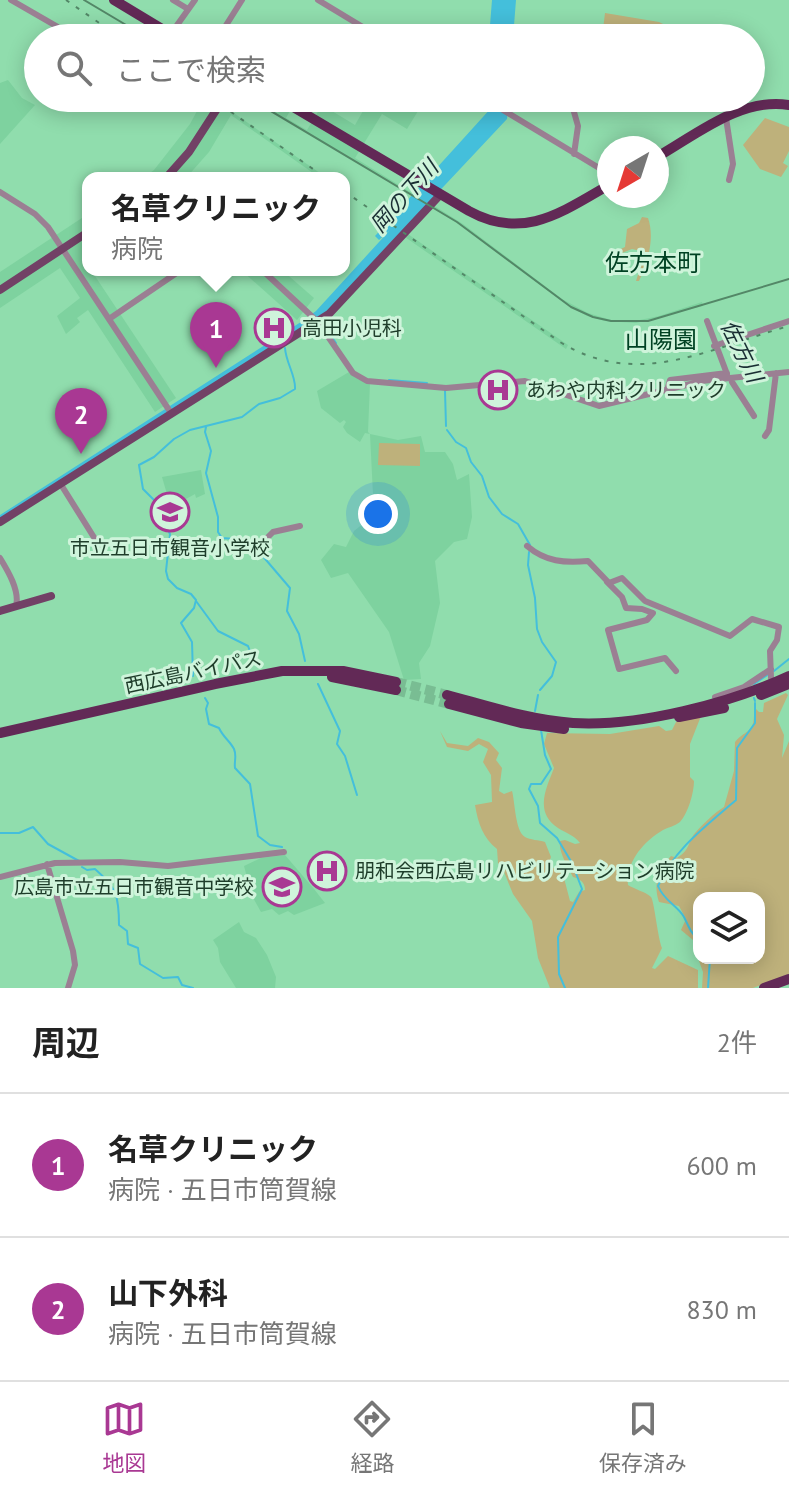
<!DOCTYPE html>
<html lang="ja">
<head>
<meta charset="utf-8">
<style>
  :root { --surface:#fff; --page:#f6f6f6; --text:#222; --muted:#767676; --line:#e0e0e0; --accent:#a93893 }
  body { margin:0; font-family:"PT Sans","Noto Sans JP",sans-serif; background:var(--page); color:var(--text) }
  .controls { position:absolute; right:24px; bottom:24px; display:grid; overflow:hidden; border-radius:16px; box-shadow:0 4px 20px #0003 }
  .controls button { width:72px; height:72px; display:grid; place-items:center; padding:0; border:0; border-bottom:2px solid var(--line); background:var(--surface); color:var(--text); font:40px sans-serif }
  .compass { position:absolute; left:597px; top:136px; width:72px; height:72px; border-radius:50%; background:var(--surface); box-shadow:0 4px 20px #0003; rotate:219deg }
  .you { position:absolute; left:378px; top:514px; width:28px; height:28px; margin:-20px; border:6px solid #fff; border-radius:50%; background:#1a73e8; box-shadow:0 0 0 12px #1a73e833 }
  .badge { display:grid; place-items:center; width:52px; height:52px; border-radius:50%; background:var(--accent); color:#fff; font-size:26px; font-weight:700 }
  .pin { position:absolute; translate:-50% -66px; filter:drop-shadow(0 2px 4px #0008) }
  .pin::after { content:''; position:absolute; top:42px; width:28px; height:24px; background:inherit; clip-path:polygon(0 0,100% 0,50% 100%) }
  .popup { position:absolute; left:82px; top:172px; width:268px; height:104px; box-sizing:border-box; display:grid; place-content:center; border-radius:16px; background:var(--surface); filter:drop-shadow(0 2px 6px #0005); font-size:26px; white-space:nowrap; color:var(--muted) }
  .popup b { font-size:30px; color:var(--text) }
  .popup::after { content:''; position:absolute; left:50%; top:100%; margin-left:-16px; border:16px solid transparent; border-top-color:var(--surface) }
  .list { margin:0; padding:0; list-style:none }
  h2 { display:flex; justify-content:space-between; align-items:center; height:104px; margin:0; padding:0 32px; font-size:34px }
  h2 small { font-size:26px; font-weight:400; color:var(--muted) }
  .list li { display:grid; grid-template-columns:52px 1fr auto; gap:24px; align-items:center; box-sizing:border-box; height:144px; padding:0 32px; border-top:2px solid var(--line) }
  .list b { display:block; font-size:30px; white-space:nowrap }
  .list p { margin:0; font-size:26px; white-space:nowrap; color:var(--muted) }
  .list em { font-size:26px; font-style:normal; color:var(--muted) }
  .icon { flex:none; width:44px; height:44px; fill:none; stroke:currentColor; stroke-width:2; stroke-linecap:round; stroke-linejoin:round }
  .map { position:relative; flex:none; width:789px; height:988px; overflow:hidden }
  .search { position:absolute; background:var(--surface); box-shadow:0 4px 20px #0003; left:24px; right:24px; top:24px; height:88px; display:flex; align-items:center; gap:20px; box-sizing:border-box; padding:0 28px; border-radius:44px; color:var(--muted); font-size:30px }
  .sheet { height:392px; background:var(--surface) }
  nav { display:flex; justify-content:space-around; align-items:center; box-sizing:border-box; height:112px; border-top:2px solid var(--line); background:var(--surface); font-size:22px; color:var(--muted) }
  nav a { display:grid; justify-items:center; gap:4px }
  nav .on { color:var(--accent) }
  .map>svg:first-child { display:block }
  .built { fill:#7ed29f }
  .green { fill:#beb17b }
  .water { fill:#44bfdb }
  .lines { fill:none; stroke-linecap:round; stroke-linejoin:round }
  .stream { stroke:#44bfdb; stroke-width:2 }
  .highway-tunnel { stroke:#79bd93; stroke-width:10; stroke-dasharray:10 5; stroke-linecap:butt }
  .minor { stroke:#9b7f93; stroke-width:6 }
  .major { stroke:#724166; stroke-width:8 }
  .highway { stroke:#622956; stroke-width:10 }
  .tram { stroke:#538767; stroke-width:2 }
  .rail { stroke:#538767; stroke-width:2; stroke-dasharray:4 8; stroke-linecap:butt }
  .labels { text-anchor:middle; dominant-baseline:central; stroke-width:6; stroke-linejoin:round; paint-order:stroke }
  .poi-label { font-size:20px; fill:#1e3d2a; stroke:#cff4db; text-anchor:start }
  .street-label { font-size:20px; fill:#1e3d2a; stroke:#cff4db }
  .water-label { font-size:22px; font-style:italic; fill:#192e33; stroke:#cff4db }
  .quarter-label { font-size:24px; fill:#004223; stroke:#cff4db }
</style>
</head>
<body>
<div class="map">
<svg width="789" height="988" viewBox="0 0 789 988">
  <rect width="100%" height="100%" fill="#90ddad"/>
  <path class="built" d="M 8,80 L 22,98 L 35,105 L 0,144 L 0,83 Z
    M 204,98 L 212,98 L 327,178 L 320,178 L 231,115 L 209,152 L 186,178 L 143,178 L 154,170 L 190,124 Z
    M 248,98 L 278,113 L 284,104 L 291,109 L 286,118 L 307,130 L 322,105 L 355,125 L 367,104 L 357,98 L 426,98 L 407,129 L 382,114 L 355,158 L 412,193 L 411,195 Z
    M 433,205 L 463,224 L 562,299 L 588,313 L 611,320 L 635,321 L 659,316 L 702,302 L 703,306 L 636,323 L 605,321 L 587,316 L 566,304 L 462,226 L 432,208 Z
    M 88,214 L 88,255 L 82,256 L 88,270 L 91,270 L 176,398 L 155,412 L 88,310 L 77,318 L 80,322 L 66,334 L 57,316 L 80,298 L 60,268 L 0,308 L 0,272 Z
    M 405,232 L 568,345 L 566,349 L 402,235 Z
    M 241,270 L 282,270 L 314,298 L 297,320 Z
    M 349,372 L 358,379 L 370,383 L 368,432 L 370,434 L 398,440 L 421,436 L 425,452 L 445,452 L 453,464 L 457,480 L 469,474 L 472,517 L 467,539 L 454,542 L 435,561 L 440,603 L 430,646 L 419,663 L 421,679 L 404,680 L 389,632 L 348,573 L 331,578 L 321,560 L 334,544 L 346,547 L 354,531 L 374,515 L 370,434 L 365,433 L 360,442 L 347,433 L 343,427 L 346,422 L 344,420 L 340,423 L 321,408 L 317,391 Z
    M 201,470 L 205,494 L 196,498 L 195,494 L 184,500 L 182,505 L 169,501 L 162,477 Z
    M 285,855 L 314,889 L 325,903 L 294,915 L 288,911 L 279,915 L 272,909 L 261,912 L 252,896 L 244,866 L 261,858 Z
    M 239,922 L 244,932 L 256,938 L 267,955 L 276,977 L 275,988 L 236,988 L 220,962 L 218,948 L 213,940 Z"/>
  <path class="green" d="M 605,13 L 659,22 L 663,24 L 665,38 L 602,38 Z
    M 765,118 L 789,127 L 789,151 L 783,163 L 788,166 L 781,177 L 760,169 L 743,145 Z
    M 642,217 L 648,218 C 655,238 648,262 639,281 L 636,281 L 645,252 L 632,249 L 614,256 L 614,252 L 625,247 L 627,229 L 639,223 Z
    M 379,443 L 420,444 L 420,466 L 378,465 Z
    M 786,693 L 788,695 L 777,719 L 784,735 L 782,758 L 789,741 L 789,974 L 753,988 L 702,988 L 703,972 L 699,961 L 707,958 L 759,958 L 759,898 L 699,898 L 699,945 L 681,930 L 686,919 L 679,906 L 659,902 C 653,884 658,869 671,856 L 677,858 C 691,849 687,843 695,833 C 703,824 714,813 724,807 L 734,771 L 735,742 C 748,727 755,736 754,707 L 759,712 L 763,712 L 764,703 Z
    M 701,716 L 690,744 L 690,777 L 694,781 C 694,793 688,813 680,822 C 675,826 669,827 663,830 C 643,842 626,862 628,885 C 634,889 646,892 651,897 C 654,900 658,939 662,948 L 652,968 L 655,969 L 668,956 L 698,970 L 698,988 L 550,988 L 538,958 L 532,921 L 513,894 L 504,872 L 498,863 L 497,849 C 483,838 478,823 475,805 L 492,802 L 491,775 L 483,762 L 488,749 L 479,744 L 468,751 L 447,747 L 440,731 L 447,743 L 468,746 L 478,738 L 489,742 L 499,753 L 496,760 L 502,768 L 499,791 L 504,794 L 512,791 C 515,801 515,831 525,837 C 530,840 539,840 545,842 L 551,857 L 547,868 L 551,869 L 561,865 L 565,870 L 564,878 L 570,901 L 573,902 L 579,892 L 585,890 C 585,882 580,879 573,877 C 568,868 558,851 560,841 L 565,840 L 575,844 L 580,843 C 573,834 567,834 558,828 C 534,812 546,789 554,768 L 544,744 L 547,733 L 610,734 L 659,726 L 666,731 L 672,730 L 676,722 Z"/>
  <path class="water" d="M 492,0 L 516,0 L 513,38 L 489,38 Z
    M 487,98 L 509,98 L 507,119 L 322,316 L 0,519 L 0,515 L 304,320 L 316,311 L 390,230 L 379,240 L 375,236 L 492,107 L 492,101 Z"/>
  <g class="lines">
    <path class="stream" d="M 322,322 L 336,343
      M 389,380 L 427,383
      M 445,391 L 446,426
      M 206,427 L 205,432 L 211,451 L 206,473 L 218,517 L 218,532 L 222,538 L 249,540 L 290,588 L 287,611 L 299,634 L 305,661
      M 447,430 L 456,442 L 466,448 L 471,462 L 482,476 L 489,497 L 502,514 L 518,524 L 530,545
      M 529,552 L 528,565 L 535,598 L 537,629 L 542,642 L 556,662 L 552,676 L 540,690
      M 196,601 L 218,631 L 248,646 L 255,664
      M 774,671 L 789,659
      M 193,676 L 192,642 L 181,623 L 194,608 L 196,600 L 191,594 L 177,588 L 168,579 L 166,571 L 170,534 L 161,518 L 156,502 L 143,489 L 139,465 L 154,457 L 174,439 L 190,430 L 242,417 L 259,404 L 280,398 L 295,389 C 296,376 286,363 285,348
      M 318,684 L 340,731 L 337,744 L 345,756 L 357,795
      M 754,684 L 769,674
      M 205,698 L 208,703 L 206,709 L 209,724 L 219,728 C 223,737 230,741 234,749 C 237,756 234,761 235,768 L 250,784 L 258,836 L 270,845 L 282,847
      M 754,698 L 755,701
      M 535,711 L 538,695
      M 541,730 L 545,755 L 551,769 L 541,784 L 531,784 L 529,789 L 538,806 L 540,823 L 557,838 L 572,863 L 582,889 L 558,937 L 559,974 L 565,988
      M 0,833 L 19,833 L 33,827 L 48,844 L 79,861
      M 82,867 L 87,870 L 95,869 C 117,888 119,897 119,925 L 127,931 L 128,944 L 138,948 L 140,964 L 163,978 L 178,977 L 182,985 L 193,988
      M 699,940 C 690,932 689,927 684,917 C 677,905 664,901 658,886 C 673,850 707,825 736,800 L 737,748 L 755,723 L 755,703
      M 708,988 L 710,958"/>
    <path class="highway-tunnel" d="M 396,682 L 447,695
      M 396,690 L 449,704"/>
    <path class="minor" d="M 11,0 L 77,38
      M 173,0 L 188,9
      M 318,0 L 381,38
      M 170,35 L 195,0
      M 218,38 L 242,0
      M 483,98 L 609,174
      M 570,98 L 578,126 L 574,154
      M 726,118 L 733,164 L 729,180
      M 0,192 L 35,214 L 48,227 L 171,413
      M 262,270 L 318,322 L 353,373 L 367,381 L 446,388 L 525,381 L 599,406 L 703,381
      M 109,319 L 181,270
      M 707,321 L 727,374
      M 714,346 L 789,321
      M 701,381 L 789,372
      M 732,382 L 754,416
      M 668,387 L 670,380 L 727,373
      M 765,436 L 769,430 L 776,373
      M 60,483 L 100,547
      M 265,540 L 273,532 L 300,526
      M 527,546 C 546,562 564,563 588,561 L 609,583 L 622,578 L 645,601 L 730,636 L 752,619 L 779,627 L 777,640 L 770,651 L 771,678
      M 0,558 C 8,571 20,591 16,606
      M 607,582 L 622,597 L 626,608 L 642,609 L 653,613 L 647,620 L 608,630 L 619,669 L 665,658 L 676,671
      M 715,697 L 744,687 L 771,669
      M 47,864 L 73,951 L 75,965 L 68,988
      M 0,877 L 55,863 L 120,862 L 168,866 L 284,852"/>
    <path class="major" d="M 166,178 L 189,152 L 224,98
      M 0,290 L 88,232
      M 0,522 L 329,314 L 440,195
      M 0,611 L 51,596"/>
    <path class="highway" d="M 114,0 L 177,38
      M 278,98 L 469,211 C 523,241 562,212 609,185
      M 657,157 C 696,135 741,97 789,105
      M 332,677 L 396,690
      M 447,695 C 488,706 530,720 573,723 C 639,727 730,703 789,676
      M 761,695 L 789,684
      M 449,704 L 521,723 L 564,729
      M 679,717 L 724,708
      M 0,733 L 215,684 L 282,671 L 343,671 L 396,682
      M 764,988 L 789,979"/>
    <path class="tram" d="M 84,0 L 148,38
      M 249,98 L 457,222 L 571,307 L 593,317 L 611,321 L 648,321 L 789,279"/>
    <path class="rail" d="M 66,0 L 121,38
      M 211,98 L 326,178
      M 344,191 L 560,342 C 638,390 710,348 789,326"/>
  </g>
  <defs>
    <symbol id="hospital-ring" viewBox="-11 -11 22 22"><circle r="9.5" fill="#cff4db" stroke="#a93893" stroke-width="1.5"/><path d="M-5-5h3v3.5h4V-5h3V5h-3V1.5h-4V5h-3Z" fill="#a93893"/></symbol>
    <symbol id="school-ring" viewBox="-11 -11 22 22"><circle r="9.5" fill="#cff4db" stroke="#a93893" stroke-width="1.5"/><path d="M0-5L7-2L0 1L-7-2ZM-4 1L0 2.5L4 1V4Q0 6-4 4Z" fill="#a93893"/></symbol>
  </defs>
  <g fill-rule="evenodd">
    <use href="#hospital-ring" x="252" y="306" width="44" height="44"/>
    <use href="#hospital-ring" x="476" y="368" width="44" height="44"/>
    <use href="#school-ring" x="148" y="490" width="44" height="44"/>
    <use href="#hospital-ring" x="305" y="849" width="44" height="44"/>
    <use href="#school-ring" x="260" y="865" width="44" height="44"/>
  </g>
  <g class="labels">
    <g class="poi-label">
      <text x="302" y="328">高田小児科</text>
      <text x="526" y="390">あわや内科クリニック</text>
      <text x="170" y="548" text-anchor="middle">市立五日市観音小学校</text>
      <text x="355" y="871">朋和会西広島リハビリテーション病院</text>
      <text x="254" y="887" text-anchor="end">広島市立五日市観音中学校</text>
    </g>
    <g class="street-label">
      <text transform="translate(193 672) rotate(-12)">西広島バイパス</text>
    </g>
    <g class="water-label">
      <text transform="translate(404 196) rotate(-48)">岡の下川</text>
      <text transform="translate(742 351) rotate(64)">佐方川</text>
    </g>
    <g class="quarter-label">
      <text x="653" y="262">佐方本町</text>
      <text x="661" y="339">山陽園</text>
    </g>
  </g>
</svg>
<div class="controls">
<button><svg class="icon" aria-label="layers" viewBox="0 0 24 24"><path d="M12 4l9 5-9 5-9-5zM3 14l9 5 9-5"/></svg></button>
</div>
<svg class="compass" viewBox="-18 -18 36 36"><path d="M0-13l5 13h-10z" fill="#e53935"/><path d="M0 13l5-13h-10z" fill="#767676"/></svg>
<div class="you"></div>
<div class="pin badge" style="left:216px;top:368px">1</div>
<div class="popup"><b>名草クリニック</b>病院</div>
<div class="pin badge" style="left:81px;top:454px">2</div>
<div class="search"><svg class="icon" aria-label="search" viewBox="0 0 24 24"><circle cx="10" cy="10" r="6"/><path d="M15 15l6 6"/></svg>ここで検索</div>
</div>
<section class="sheet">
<h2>周辺<small>2件</small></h2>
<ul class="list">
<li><span class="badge">1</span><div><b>名草クリニック</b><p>病院 · 五日市筒賀線</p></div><em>600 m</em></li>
<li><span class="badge">2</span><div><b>山下外科</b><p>病院 · 五日市筒賀線</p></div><em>830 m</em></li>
</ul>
</section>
<nav>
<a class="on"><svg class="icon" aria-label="map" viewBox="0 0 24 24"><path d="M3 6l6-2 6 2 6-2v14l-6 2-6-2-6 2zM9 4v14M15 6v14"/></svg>地図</a>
<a><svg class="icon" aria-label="directions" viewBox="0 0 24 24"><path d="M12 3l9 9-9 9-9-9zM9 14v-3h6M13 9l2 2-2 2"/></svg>経路</a>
<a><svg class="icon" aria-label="saved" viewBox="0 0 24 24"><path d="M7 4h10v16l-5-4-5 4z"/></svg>保存済み</a>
</nav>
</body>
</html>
